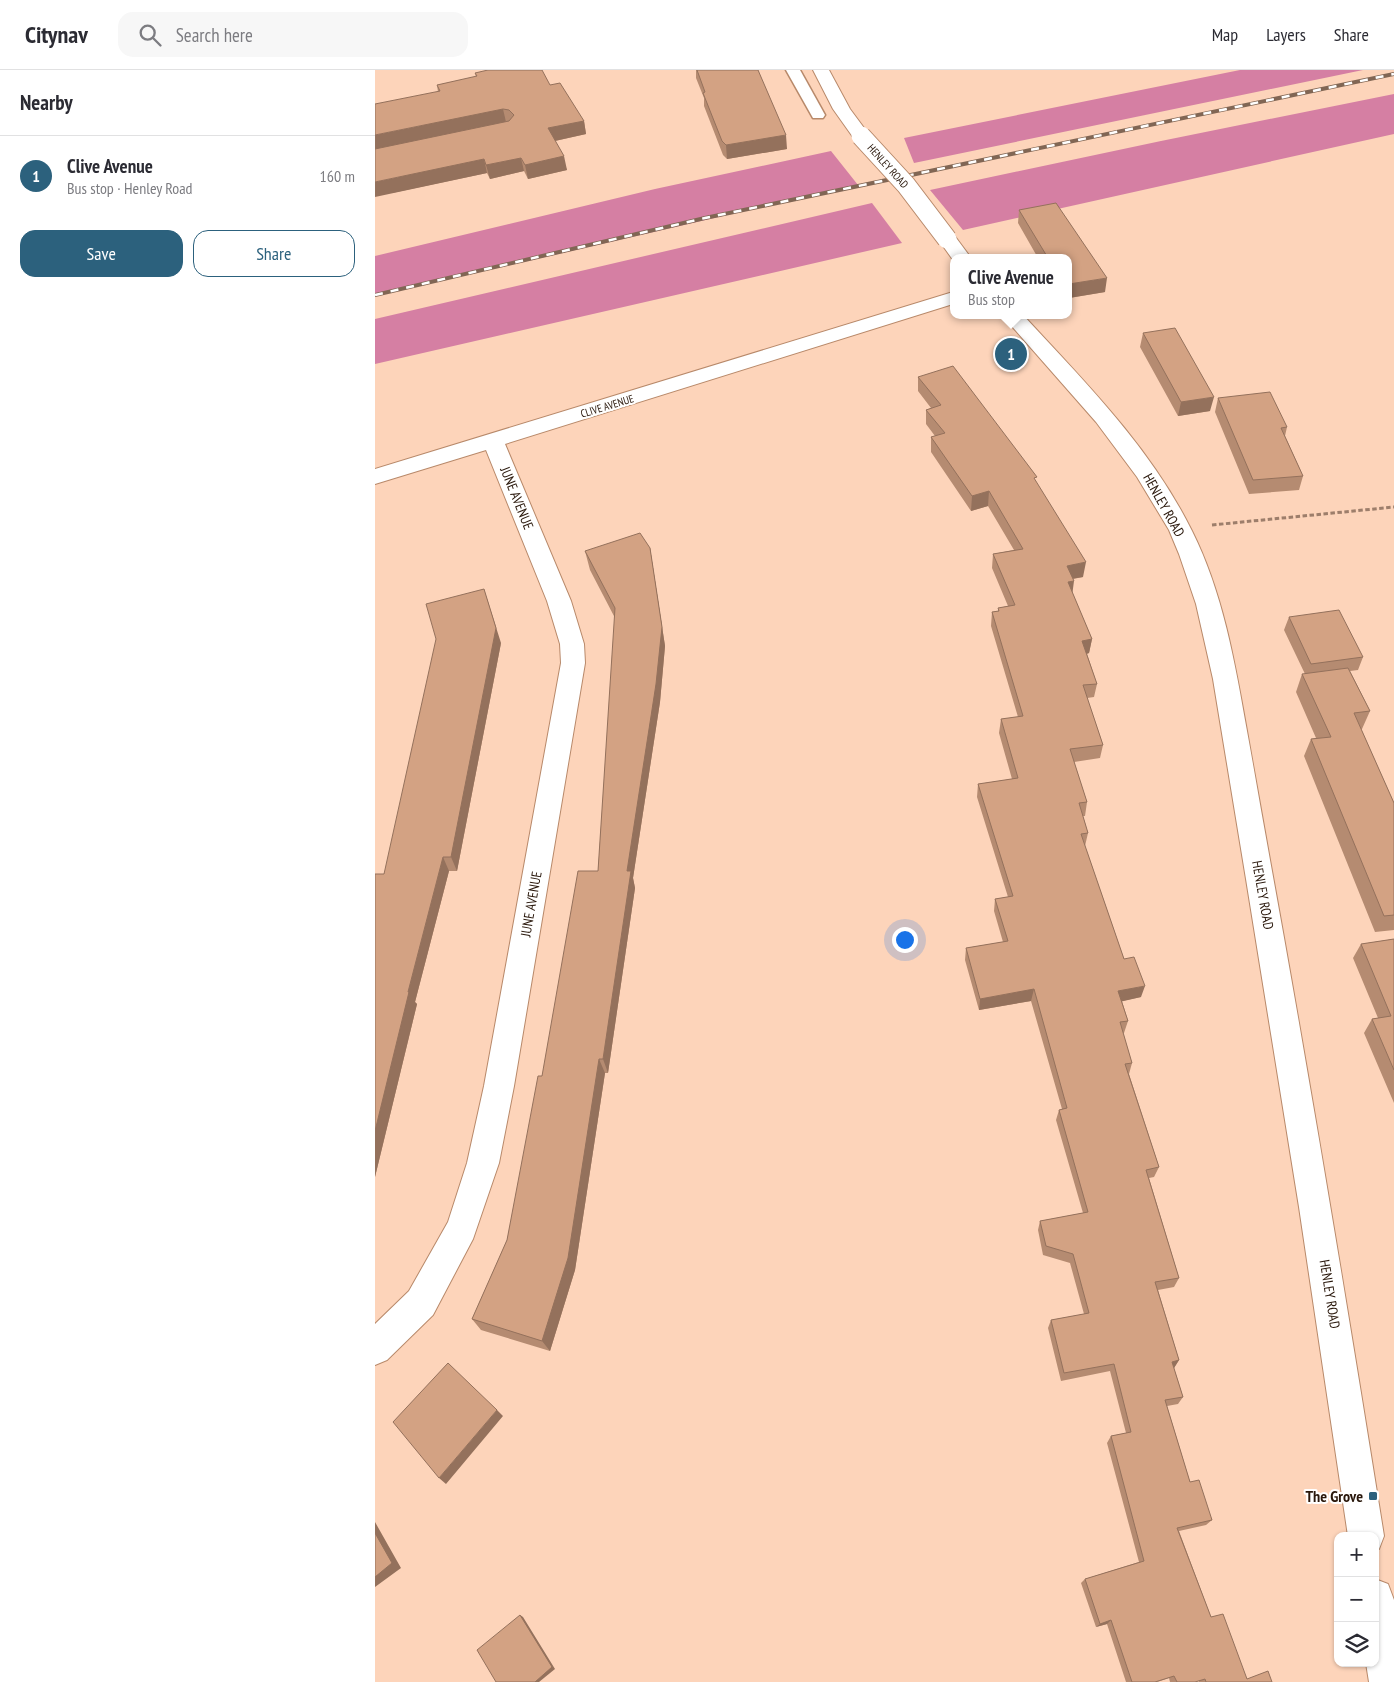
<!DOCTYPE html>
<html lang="en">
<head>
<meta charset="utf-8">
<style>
  :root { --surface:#fff; --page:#f7f7f7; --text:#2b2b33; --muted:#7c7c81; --line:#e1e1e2; --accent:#2c617d }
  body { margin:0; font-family:"PT Sans Narrow",sans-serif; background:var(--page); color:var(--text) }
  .controls { position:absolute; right:15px; bottom:15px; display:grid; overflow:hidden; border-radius:10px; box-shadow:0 1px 4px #0004 }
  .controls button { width:45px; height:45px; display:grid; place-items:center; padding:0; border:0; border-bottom:1px solid var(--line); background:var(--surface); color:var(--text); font:25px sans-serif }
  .you { position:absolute; left:529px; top:869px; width:18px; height:18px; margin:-12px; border:4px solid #fff; border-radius:50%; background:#1a73e8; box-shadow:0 0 0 8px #1a73e833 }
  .badge { display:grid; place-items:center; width:32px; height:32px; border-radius:50%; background:var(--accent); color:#fff; font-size:16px; font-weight:700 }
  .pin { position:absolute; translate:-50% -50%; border:2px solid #fff; box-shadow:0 1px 5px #0006 }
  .popup { position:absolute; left:575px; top:184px; width:122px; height:65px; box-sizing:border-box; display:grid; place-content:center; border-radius:10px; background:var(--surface); filter:drop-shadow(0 1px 4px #0005); font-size:16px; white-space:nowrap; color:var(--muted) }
  .popup b { font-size:19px; color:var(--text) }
  .popup::after { content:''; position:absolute; left:50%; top:100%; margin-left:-10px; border:10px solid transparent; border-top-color:var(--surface) }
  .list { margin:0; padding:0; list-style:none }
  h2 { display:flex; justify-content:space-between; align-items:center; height:65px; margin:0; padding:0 20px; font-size:21px }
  h2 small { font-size:16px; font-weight:400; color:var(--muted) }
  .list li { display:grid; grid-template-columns:32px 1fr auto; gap:15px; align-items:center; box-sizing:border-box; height:80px; padding:0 20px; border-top:1px solid var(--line) }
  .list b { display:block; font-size:19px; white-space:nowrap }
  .list p { margin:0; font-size:16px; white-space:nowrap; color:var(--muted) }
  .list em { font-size:16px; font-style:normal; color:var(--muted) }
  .actions { display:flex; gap:10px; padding:15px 20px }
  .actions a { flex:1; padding:11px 0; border:1px solid var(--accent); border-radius:15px; text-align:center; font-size:18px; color:var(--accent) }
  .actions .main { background:var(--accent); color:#fff }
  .icon { flex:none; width:28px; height:28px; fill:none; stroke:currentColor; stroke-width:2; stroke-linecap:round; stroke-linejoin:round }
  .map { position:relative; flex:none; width:1019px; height:1612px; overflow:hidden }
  header { display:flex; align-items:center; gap:30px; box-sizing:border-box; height:70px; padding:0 25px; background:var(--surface); border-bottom:1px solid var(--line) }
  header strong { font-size:24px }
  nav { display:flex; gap:28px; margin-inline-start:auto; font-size:18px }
  .search { width:350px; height:45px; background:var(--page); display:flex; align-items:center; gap:12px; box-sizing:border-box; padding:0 18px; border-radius:15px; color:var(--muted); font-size:19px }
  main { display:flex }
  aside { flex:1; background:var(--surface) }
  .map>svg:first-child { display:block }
  .forest { fill:#d57fa3 }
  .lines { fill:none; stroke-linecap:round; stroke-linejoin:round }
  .service-casing { stroke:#b8896a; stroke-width:3 }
  .minor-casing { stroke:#b8896a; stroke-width:2 }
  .tertiary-casing { stroke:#b8896a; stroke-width:2 }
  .path { stroke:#9d7e6b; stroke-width:3; stroke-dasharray:4.5 2.5; stroke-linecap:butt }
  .service { fill:#fff; fill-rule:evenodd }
  .minor { fill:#fff; fill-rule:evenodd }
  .tertiary { fill:#fff; fill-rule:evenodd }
  .rail-casing { stroke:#816654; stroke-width:4 }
  .rail { stroke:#fff; stroke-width:2.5; stroke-dasharray:8; stroke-linecap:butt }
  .tertiary-bridge-casing { stroke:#b8896a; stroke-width:21; stroke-linecap:butt }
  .tertiary-bridge { stroke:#fff; stroke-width:19 }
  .wall { fill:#b58b71 }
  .shaded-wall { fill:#94715c }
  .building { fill:#d3a283; stroke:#94715c }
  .poi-dot { fill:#2c617d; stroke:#fff; stroke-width:2 }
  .labels { text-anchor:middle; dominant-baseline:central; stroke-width:4; stroke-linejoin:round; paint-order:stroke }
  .far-street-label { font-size:11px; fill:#29170b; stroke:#fff }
  .street-label { font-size:14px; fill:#29170b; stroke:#fff }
  .near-poi-label { font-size:16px; font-weight:bold; fill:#29170b; stroke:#fff; text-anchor:end }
</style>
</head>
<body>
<header>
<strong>Citynav</strong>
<div class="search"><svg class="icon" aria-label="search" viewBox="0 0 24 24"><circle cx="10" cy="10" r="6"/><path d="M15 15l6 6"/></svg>Search here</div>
<nav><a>Map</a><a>Layers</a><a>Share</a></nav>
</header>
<main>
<aside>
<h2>Nearby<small></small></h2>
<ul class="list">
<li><span class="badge">1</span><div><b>Clive Avenue</b><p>Bus stop · Henley Road</p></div><em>160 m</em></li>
</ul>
<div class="actions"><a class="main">Save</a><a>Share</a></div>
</aside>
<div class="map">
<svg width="1019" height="1612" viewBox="0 0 1019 1612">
  <rect width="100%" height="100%" fill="#fdd4ba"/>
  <path class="forest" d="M 865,0 L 988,0 L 539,93 L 529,68 Z
    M 1019,24 L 1019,64 L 588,160 L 555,120 L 786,71 Z
    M 456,81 L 483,115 L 0,226 L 0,186 L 280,119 Z
    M 497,133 L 527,173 L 0,294 L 0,249 Z"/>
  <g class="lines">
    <defs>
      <path id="service" d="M 411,0 L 425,0 L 450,45 L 448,48 L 438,48 Z"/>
      <path id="minor" d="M 578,222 L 578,234 L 130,374 L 196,531 L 209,574 L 210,593 L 139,1016 L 124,1093 L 98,1169 L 58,1245 L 12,1290 L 0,1295 L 0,1254 L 34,1221 L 73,1152 L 92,1093 L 109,1016 L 186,593 L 185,574 L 172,531 L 111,380 L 0,414 L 0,399 Z"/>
      <path id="tertiary" d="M 438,0 L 454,0 L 475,39 L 495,66 L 492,70 L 486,71 L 480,70 L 458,39 Z
        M 572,163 L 579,165 L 596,188 L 578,188 L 578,190 L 563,169 L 565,165 Z
        M 627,245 L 648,245 C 710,312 776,378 817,461 C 848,523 860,593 872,661 C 880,704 887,747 895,790 C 936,1015 973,1240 1009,1466 L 1004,1479 L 1000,1480 L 1000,1466 L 973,1466 L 924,1137 L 871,809 L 838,609 L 821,534 L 804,484 L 794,460 L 762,407 L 721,352 Z
        M 1000,1509 L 1013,1514 L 1019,1530 L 1019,1612 L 994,1612 L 991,1593 L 1000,1593 Z"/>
    </defs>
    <use href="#service" class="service-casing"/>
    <use href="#minor" class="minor-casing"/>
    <use href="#tertiary" class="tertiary-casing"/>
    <path class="path" d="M 837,455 L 1019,437"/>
    <use href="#service" class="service"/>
    <use href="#minor" class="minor"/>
    <use href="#tertiary" class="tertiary"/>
    <defs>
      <path id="rail" d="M 0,225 L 330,148 L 1019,4"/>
    </defs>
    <use href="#rail" class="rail-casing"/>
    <use href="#rail" class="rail"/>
    <defs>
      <path id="tertiary-bridge" d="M 486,66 L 531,115 L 572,169"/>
    </defs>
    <use href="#tertiary-bridge" class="tertiary-bridge-casing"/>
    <use href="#tertiary-bridge" class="tertiary-bridge"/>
  </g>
  <path class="wall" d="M 321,0 L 383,0 L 412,79 L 352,89 L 348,85 L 329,36 L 329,28 L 321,8 Z
    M 100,3 L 175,15 L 209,51 L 211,64 L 180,71 L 192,100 L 153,109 L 149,101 L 115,109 L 112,103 L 17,123 L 63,22 L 62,15 L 101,7 Z
    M 644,140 L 730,222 L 694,228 L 694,188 L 663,188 L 643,153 Z
    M 768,263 L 835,341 L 803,346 L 765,277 Z
    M 543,307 L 661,413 L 708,507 L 698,509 L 697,522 L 717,569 L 714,583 L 712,584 L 722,614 L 719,627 L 712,628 L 728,675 L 725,688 L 699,692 L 712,732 L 710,746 L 708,746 L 713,763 L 710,776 L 749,889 L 766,927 L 747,931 L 753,951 L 749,963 L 748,963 L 757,993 L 754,1004 L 784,1097 L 779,1107 L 774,1108 L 804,1208 L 799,1217 L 783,1220 L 804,1290 L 799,1298 L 808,1327 L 803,1334 L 792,1336 L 815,1412 L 837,1450 L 831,1455 L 804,1461 L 836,1547 L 872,1609 L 897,1612 L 824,1612 L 824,1611 L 821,1612 L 795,1612 L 794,1608 L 782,1612 L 751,1612 L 732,1554 L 721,1557 L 706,1513 L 710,1509 L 764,1492 L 732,1373 L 736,1366 L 751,1363 L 735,1301 L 686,1311 L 673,1258 L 676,1250 L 709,1244 L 695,1193 L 668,1185 L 663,1160 L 665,1151 L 708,1143 L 681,1050 L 684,1040 L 687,1039 L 656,931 L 604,940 L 590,890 L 591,878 L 628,872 L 619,841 L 620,829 L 633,827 L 602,727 L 603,714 L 637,709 L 624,663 L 626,649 L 643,647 L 616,556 L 617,542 L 623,541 L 623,538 L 633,536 L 617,498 L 618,484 L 639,480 L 613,436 L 596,441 L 556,382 L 556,367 L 560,366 L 551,354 L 551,340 L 556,338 L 543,321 Z
    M 843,328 L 912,357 L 910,366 L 928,406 L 924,420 L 874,424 L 840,342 Z
    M 275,478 L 290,576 L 285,632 L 258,808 L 260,818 L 233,1003 L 230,1003 L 200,1200 L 175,1281 L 106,1260 L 97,1249 L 132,1170 L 167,1006 L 223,801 L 240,548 L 215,500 L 210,481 Z
    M 914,547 L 988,587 L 983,600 L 975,601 L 995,641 L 987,659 L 986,659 L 1019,733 L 1019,860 L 1000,862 L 929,686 L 936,669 L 941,668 L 921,622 L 927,604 L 930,604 L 909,560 Z
    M 126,573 L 82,801 L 74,801 L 40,932 L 42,934 L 0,1107 L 0,804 L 9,804 Z
    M 1019,869 L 1019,1033 L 989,963 L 997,949 L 1003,948 L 978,888 L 986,874 Z"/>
  <path class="shaded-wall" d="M 128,39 L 131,52 L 0,80 L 0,65 Z
    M 209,51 L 211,64 L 175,72 L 173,58 Z
    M 411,65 L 412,79 L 352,89 L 351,75 Z
    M 189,86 L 192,100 L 153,109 L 150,95 Z
    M 146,88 L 149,101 L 115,109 L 111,95 Z
    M 109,89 L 112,103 L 0,127 L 0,112 Z
    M 732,208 L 730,222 L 694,228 L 694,214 Z
    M 839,327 L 835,341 L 803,346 L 806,332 Z
    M 614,421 L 613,436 L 596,441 L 597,426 Z
    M 275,478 L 290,576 L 285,632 L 258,808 L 260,818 L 233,1003 L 228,989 L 252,801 Z
    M 711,492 L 708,507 L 689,510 L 692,496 Z
    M 699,511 L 697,526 L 693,512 Z
    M 109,519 L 126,573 L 82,801 L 76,787 Z
    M 717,569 L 714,583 L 705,585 L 707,571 Z
    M 68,787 L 74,801 L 40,932 L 42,934 L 0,1107 L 0,1061 L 33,922 Z
    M 770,916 L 766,927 L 740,933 L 743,921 Z
    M 659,919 L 656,931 L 604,940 L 605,929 Z
    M 224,989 L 230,1003 L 200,1200 L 175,1281 L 167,1271 Z
    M 804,1290 L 799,1298 L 797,1292 Z
    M 122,1340 L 128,1346 L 71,1414 L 64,1408 Z
    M 0,1452 L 26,1498 L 0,1517 Z
    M 145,1545 L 148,1547 L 180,1599 L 164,1612 L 160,1612 Z
    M 736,1550 L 732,1554 L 721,1557 L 725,1554 Z"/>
  <path class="building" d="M 113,0 L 167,0 L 175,15 L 185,13 L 209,51 L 173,58 L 189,86 L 150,95 L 146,88 L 111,95 L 109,89 L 0,112 L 0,79 L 134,51 L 139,45 L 134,40 L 128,39 L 0,65 L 0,34 L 65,21 L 62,15 L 102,6 L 100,3 Z
    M 322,0 L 383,0 L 411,65 L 351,75 L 347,71 L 328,23 L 330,22 Z
    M 681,133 L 732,208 L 694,214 L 694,188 L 673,188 L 644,140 Z
    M 800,258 L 839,327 L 806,332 L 768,263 Z
    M 578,296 L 662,407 L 659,408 L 711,492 L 692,496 L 699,511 L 693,512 L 717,569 L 707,571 L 722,614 L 708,615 L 728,675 L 695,679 L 712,732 L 704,733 L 713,763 L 706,764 L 749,889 L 759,887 L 770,916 L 743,921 L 753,951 L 745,952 L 757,993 L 750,994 L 784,1097 L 771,1100 L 804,1208 L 780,1212 L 804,1290 L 797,1292 L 808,1327 L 790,1330 L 815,1412 L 824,1410 L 837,1450 L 802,1458 L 836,1547 L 848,1544 L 872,1609 L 893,1601 L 897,1612 L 831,1612 L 830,1609 L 820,1612 L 802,1612 L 799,1606 L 780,1612 L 757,1612 L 736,1550 L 725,1554 L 710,1509 L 769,1491 L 736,1366 L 756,1362 L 739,1294 L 689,1303 L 676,1250 L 714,1243 L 698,1184 L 671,1176 L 665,1151 L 713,1142 L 684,1040 L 692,1038 L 659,919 L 605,929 L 591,878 L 633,871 L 620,829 L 638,826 L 603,714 L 643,708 L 626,649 L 648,646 L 617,542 L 624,541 L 623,538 L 640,535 L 618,484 L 648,479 L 614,421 L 597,426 L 556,367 L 570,363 L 551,340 L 566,335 L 543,307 Z
    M 895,322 L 912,357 L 906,358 L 928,406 L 878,410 L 843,328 Z
    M 265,463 L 275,478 L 287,557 L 281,614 L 252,801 L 256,801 L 228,989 L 224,989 L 193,1188 L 167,1271 L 97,1249 L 132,1170 L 163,1006 L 167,1006 L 203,801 L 223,801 L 240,538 L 210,481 Z
    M 109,519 L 121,558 L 76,787 L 68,787 L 33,922 L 34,922 L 0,1061 L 0,804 L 9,804 L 61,569 L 51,534 Z
    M 964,540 L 988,587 L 936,594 L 914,547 Z
    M 973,598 L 995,641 L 979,643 L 1019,733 L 1019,845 L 1009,846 L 936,669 L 956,667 L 927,604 Z
    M 1019,869 L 1019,1000 L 997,949 L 1016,946 L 986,874 Z
    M 73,1293 L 122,1340 L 64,1408 L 18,1352 Z
    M 0,1463 L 17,1493 L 0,1507 Z
    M 145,1545 L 177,1597 L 160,1612 L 121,1612 L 102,1580 Z"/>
  <rect class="poi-dot" x="993" y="1421" width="10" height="10" rx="2.5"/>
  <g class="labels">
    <g class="far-street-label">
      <text transform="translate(513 96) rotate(48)">HENLEY ROAD</text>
      <text transform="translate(232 336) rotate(-17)">CLIVE AVENUE</text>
    </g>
    <g class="street-label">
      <text transform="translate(142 428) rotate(68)">JUNE AVENUE</text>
      <text transform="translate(789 435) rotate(61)">HENLEY ROAD</text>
      <text transform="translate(888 825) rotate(80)">HENLEY ROAD</text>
      <text transform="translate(156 834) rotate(-80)">JUNE AVENUE</text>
      <text transform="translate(955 1224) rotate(81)">HENLEY ROAD</text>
    </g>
    <g class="near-poi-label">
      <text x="988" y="1426">The Grove</text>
    </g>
  </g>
</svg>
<div class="controls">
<button>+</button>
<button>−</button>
<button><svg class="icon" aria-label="layers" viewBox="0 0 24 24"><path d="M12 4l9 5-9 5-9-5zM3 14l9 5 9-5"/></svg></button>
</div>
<div class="you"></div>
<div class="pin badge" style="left:636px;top:284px">1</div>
<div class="popup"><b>Clive Avenue</b>Bus stop</div>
</div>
</main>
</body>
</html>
